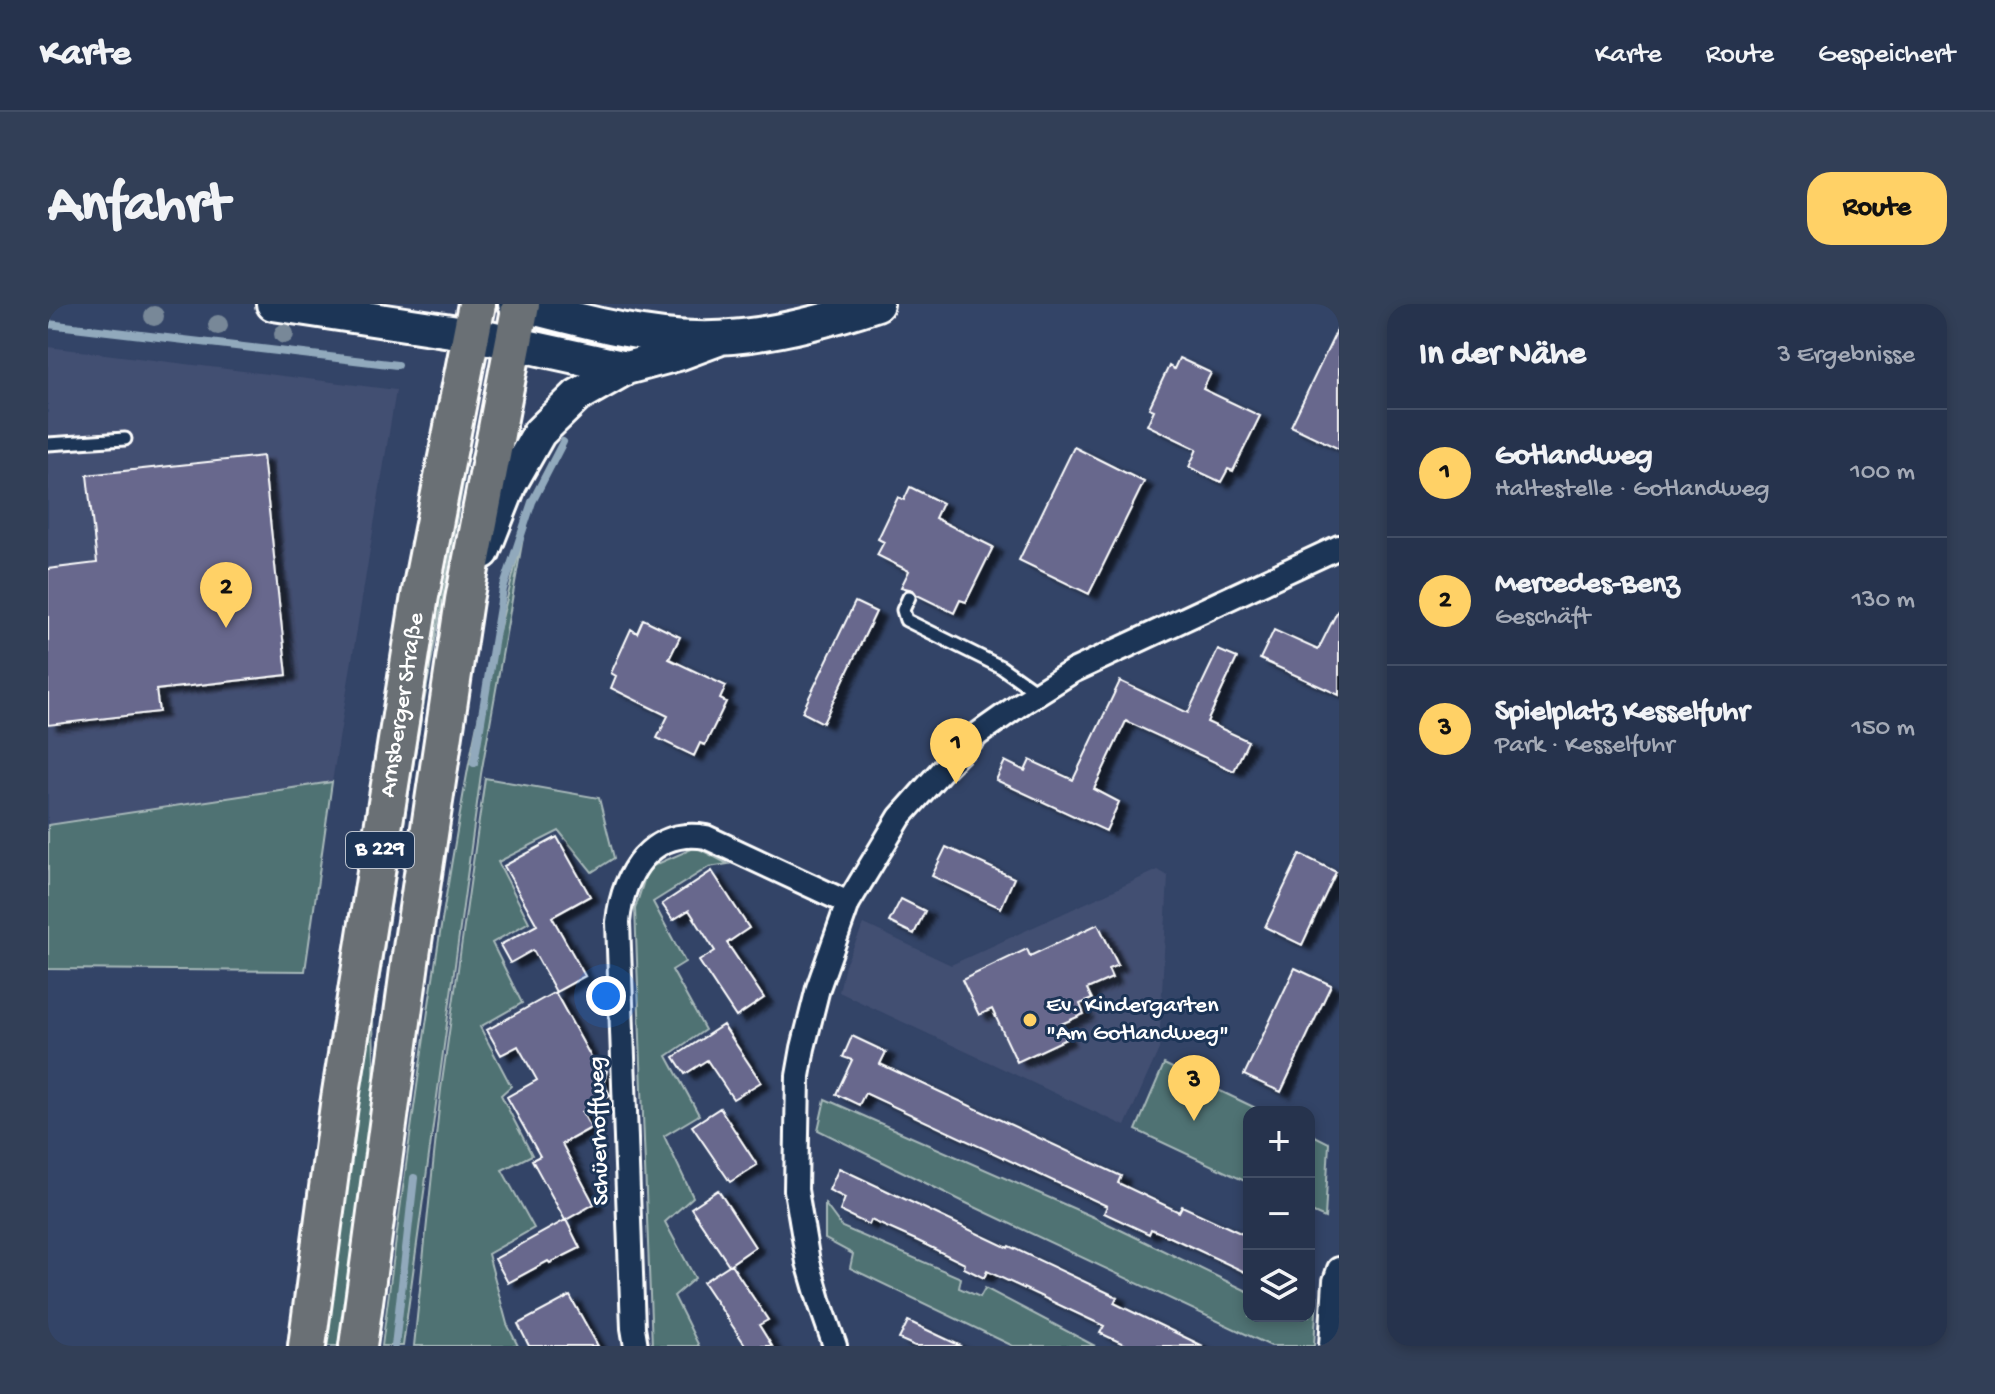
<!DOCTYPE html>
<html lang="de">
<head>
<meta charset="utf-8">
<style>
  :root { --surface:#26334d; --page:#323f57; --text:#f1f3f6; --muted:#a4aab6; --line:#424e65; --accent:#ffd166 }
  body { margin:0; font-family:"Gochi Hand",sans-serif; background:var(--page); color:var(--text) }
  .controls { position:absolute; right:24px; bottom:24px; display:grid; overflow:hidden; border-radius:16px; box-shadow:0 4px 12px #0003 }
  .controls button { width:72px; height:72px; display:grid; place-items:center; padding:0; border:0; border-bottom:2px solid var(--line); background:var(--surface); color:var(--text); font:40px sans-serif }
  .you { position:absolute; left:558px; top:692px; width:28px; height:28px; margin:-20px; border:6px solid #fff; border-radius:50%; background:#1a73e8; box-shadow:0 0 0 12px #1a73e833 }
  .badge { display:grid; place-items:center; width:52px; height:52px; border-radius:50%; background:var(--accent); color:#111; font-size:26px; font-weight:700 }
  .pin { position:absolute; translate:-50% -66px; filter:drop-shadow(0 2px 4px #0008) }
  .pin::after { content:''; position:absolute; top:42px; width:28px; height:24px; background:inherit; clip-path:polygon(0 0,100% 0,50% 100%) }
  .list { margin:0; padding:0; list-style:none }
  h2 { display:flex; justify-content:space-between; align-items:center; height:104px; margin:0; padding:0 32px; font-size:34px }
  h2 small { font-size:26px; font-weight:400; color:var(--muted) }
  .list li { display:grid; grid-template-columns:52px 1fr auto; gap:24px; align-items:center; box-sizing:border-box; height:128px; padding:0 32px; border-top:2px solid var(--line) }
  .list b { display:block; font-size:30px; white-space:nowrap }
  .list p { margin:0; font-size:26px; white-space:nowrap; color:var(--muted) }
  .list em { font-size:26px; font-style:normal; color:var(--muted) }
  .icon { flex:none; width:44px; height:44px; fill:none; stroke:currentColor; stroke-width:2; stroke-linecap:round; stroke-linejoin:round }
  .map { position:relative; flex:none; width:1291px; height:1042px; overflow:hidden; border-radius:24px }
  header { display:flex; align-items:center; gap:48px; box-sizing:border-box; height:112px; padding:0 40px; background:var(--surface); border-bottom:2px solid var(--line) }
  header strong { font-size:38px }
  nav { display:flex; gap:44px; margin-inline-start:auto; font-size:28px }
  .intro { display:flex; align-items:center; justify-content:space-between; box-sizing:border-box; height:192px; padding:0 48px }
  h1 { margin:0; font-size:56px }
  .button { padding:20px 36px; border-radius:24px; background:var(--accent); color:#111; font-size:28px; font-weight:700 }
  main { display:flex; gap:48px; padding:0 48px }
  aside { flex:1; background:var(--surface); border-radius:24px; box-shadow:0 4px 12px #0003 }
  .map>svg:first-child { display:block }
  .built { fill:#434f72 }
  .green { fill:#4f7273; stroke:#a7b8b9; stroke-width:2 }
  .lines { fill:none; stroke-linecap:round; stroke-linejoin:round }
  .stream { stroke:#91a9bc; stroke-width:8 }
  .building { fill:#67688d; stroke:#fff; stroke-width:2; filter:url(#shadow) }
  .service-casing { stroke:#fff; stroke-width:17 }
  .minor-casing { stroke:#fff; stroke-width:28 }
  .secondary-casing { stroke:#fff; stroke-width:38 }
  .primary-casing { stroke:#fff; stroke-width:42 }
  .service { stroke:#1d3557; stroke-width:11 }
  .minor { stroke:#1d3557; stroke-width:22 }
  .secondary { stroke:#1d3557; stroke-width:32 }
  .primary { stroke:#6a7074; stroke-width:36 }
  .tree { fill:#788898 }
  .poi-dot { fill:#ffd166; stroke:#1d3557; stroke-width:3 }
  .labels { text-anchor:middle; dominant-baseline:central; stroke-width:6; stroke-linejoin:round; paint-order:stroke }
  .shield { fill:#1d3557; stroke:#bbc2cd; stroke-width:2 }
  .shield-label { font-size:22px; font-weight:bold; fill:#fff }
  .street-label { font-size:24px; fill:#fff; stroke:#1d3557 }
  .poi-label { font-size:24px; fill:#fff; stroke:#1d3557; text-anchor:start }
</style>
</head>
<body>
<header>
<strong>Karte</strong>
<nav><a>Karte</a><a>Route</a><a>Gespeichert</a></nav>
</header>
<div class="intro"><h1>Anfahrt</h1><a class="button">Route</a></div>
<main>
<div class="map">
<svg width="1291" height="1042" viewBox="0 0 1291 1042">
  <defs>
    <filter id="shadow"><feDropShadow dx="9" dy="5" stdDeviation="2" flood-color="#0009"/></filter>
  </defs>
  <rect width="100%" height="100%" fill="#334467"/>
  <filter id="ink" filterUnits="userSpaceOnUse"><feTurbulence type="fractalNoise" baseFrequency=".0125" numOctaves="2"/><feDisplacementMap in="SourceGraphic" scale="16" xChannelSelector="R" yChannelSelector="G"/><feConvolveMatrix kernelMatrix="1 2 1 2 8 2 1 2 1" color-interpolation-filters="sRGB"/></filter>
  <g filter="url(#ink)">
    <path class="built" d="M 0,43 L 348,86 L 284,478 L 0,521 Z
      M 1110,566 L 1120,572 L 1111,745 L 1077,822 L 791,688 L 797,661 L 816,620 L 903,661 Z"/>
    <path class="green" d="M 421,94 L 430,95 L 369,438 L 325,716 L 327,799 L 297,1042 L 275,1042 L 297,876 Z
      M 476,228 L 433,470 L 355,1042 L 334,1042 C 359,849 385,656 420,465 C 435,385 456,307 476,228 Z
      M 437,474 L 551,494 L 566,554 L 544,568 L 511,527 L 450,558 L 481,618 L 444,639 L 474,699 L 432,723 L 463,782 L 453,791 L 484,851 L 454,866 L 486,924 L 440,950 L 459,1020 L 470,1042 L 366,1042 L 393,785 Z
      M 284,478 L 257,667 L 0,665 L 0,521 Z
      M 648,543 L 680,560 L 661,563 L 605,598 L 637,658 L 624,666 L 657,726 L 619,752 L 651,811 L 616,832 L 645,893 L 617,918 L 647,974 L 626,992 L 651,1042 L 604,1042 L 587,605 L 600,564 Z
      M 1116,760 L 1216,808 L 1201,808 L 1201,879 L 1088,826 Z
      M 777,795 L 1052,916 L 1201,988 L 1201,1012 L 1261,1012 L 1261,990 L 1269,992 L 1266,1042 L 1223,1042 L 916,898 L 770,826 Z
      M 1261,829 L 1281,839 L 1277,914 L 1261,907 Z
      M 777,900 L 794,923 L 913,974 L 911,984 L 932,993 L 937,984 L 1047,1042 L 965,1042 L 802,964 L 805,950 L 777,935 Z"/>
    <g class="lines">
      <path class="stream" d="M 0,20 L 349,61
        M 426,459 L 455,285 L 484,198 L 515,138
        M 347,1042 L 366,874"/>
    </g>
    <path class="building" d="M 1291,22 L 1291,145 L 1243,122 Z
      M 1131,54 L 1163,69 L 1155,85 L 1212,112 L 1185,167 L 1180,165 L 1173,178 L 1141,163 L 1149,145 L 1099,121 L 1106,106 L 1101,104 L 1121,62 L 1126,65 Z
      M 1026,143 L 1096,178 L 1041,290 L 971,256 Z
      M 215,152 L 239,371 L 108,386 L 111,408 L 0,421 L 0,265 L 49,259 L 39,171 Z
      M 862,183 L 894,199 L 887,214 L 945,243 L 918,298 L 912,296 L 906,309 L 869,291 L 865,286 L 853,283 L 861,267 L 829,251 L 836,238 L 830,235 L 850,193 L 856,196 Z
      M 807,298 L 828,308 L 775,419 L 754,408 Z
      M 1291,304 L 1291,391 L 1212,355 L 1226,326 L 1270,346 Z
      M 595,315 L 632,333 L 621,355 L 678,382 L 672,395 L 678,398 L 657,441 L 652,439 L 646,452 L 609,434 L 620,412 L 563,384 L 568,372 L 563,369 L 583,325 L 589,329 Z
      M 1170,346 L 1189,354 L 1159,418 L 1200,437 L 1186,467 L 1078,417 L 1046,485 L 1071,498 L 1058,527 L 948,476 L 957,457 L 977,467 L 982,456 L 1025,476 L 1072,377 L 1140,409 Z
      M 509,533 L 542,592 L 504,613 L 537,672 L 508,688 L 485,646 L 462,659 L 452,641 L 489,621 L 456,562 Z
      M 898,543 L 966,574 L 953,604 L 884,572 Z
      M 1252,550 L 1288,568 L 1254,641 L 1217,623 Z
      M 664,567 L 701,624 L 679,639 L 716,694 L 688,713 L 651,657 L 667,647 L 641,606 L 625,616 L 614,600 Z
      M 853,595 L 877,607 L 866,630 L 841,618 Z
      M 1050,620 L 1070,661 L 1060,665 L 1064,674 L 1039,685 L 1044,695 L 1032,700 L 1036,710 L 1011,721 L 1018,735 L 969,758 L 944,705 L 931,711 L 914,676 L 979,645 L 982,652 Z
      M 1247,664 L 1283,681 L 1233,788 L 1196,771 Z
      M 507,688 L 549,764 L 559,767 L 556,778 L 562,792 L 534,808 L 543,824 L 514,840 L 546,900 L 518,916 L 532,944 L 502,959 L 500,957 L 460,979 L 447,955 L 517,916 L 484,856 L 492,852 L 459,793 L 489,776 L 470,742 L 453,751 L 439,726 Z
      M 675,721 L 713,778 L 685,795 L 659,756 L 637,770 L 626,753 Z
      M 804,732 L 838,748 L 832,760 L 1073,872 L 1070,879 L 1131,908 L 1134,902 L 1201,933 L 1201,970 L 1120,932 L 1103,925 L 1101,930 L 1056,909 L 1059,902 L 817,789 L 811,801 L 788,790 L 804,756 L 795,753 Z
      M 672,804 L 709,861 L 682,878 L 644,822 Z
      M 791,864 L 960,944 L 961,942 L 1069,993 L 1066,999 L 1155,1042 L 1080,1042 L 1052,1029 L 1056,1022 L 939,967 L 936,974 L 916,964 L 917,960 L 870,937 L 823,916 L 821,921 L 792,907 L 797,894 L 781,886 Z
      M 670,886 L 707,943 L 681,961 L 643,904 Z
      M 683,960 L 720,1016 L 711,1021 L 724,1042 L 698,1042 L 655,978 Z
      M 522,992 L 550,1042 L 481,1042 L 470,1020 Z
      M 860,1017 L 913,1042 L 867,1042 L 851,1035 Z"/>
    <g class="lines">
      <defs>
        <path id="service" d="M 0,140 L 77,135
          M 861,293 L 855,306 L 858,316 L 953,363 L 990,389"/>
        <path id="minor" d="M 588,1042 L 585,1024 L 570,618 C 575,569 603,524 658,533 L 800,599
          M 787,1042 L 771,996 L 760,958 L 748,886 L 750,772 L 755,744 L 770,684 L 800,599 L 852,513 L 893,467 L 930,430 L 974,399 L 1025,367 L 1291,243
          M 1283,1042 L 1287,977 L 1291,965"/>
        <path id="secondary" d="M 225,0 L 423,30 L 578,64 L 630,50 L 673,34
          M 467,0 C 526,14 587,33 648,34 C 705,36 775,18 829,0
          M 435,248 L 462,180 L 491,129 L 529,92 L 578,64"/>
        <g id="primary">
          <path id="s1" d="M 259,1042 L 291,801 L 372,292 L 429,0"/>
          <path d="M 310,1042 L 363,651 L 416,296 L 473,0"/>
        </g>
      </defs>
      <use href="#service" class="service-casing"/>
      <use href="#minor" class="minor-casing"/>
      <use href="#secondary" class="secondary-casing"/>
      <use href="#primary" class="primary-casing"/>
      <use href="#service" class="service"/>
      <use href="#minor" class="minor"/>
      <use href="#secondary" class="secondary"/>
      <use href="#primary" class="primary"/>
    </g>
    <g class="tree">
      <circle cx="106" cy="12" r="10"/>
      <circle cx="170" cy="21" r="10"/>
      <circle cx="236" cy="30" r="10"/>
    </g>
  </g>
  <circle class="poi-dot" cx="982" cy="716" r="8"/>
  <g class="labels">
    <rect class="shield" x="298" y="528" width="68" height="36" rx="6"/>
    <g class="shield-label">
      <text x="332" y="546">B 229</text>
    </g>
    <g class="street-label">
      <text stroke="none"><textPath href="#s1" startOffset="648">Arnsberger Straße</textPath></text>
      <text transform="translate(552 827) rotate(-92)">Schüerhoffweg</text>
    </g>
    <g class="poi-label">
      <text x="998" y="702">Ev. Kindergarten<tspan x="998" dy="28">"Am Gotlandweg"</tspan></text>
    </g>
  </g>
</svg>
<div class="controls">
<button>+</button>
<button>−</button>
<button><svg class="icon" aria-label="layers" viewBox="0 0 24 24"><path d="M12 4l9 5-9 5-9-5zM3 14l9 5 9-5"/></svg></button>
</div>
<div class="you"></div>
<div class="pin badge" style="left:908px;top:480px">1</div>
<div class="pin badge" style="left:178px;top:324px">2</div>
<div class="pin badge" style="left:1146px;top:817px">3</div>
</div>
<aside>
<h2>In der Nähe<small>3 Ergebnisse</small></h2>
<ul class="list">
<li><span class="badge">1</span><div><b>Gotlandweg</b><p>Haltestelle · Gotlandweg</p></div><em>100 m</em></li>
<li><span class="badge">2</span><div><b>Mercedes-Benz</b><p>Geschäft</p></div><em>130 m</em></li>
<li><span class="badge">3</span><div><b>Spielplatz Kesselfuhr</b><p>Park · Kesselfuhr</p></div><em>150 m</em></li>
</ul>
</aside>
</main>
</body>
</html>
